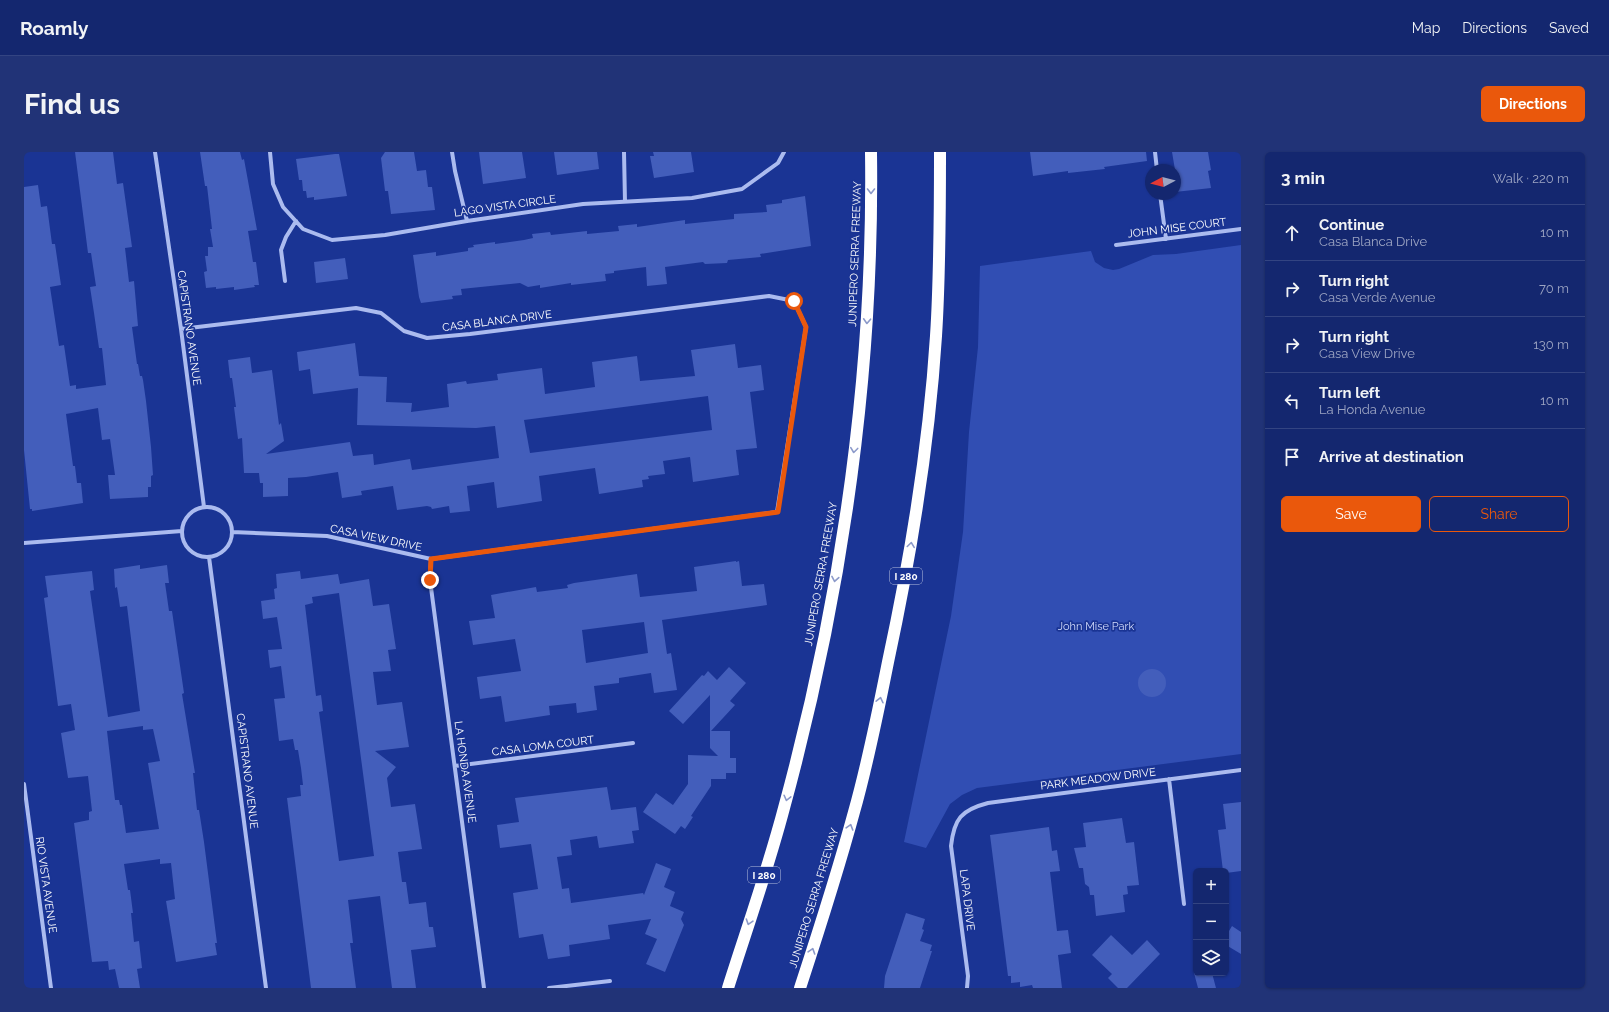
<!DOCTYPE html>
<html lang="en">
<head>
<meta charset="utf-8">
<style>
  :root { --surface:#14276f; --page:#213377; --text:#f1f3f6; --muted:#9da5c3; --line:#334482; --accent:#ea580c }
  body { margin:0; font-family:Raleway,sans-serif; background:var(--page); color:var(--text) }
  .controls { position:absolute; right:12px; bottom:12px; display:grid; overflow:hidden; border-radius:6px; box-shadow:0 1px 3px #0004 }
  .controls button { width:36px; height:36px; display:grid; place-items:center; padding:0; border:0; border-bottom:1px solid var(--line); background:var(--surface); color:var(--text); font:20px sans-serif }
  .compass { position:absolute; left:1121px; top:12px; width:36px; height:36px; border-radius:50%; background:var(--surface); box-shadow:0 1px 3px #0004; rotate:263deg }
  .stop { position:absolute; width:12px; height:12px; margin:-9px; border:3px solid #ea580c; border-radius:50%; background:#fff }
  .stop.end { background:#ea580c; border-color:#fff; box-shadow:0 1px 4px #0008 }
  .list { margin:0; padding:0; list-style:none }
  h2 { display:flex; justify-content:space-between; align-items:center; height:52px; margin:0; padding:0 16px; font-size:17px }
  h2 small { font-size:13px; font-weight:400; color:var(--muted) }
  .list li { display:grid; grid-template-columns:26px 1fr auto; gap:12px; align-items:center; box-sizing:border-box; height:56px; padding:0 16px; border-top:1px solid var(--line) }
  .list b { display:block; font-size:15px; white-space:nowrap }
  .list p { margin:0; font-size:13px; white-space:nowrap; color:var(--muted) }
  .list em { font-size:13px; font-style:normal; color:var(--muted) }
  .actions { display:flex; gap:8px; padding:12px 16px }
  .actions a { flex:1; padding:9px 0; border:1px solid var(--accent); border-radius:6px; text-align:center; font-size:14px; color:var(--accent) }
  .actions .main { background:var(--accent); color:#fff }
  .icon { flex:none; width:22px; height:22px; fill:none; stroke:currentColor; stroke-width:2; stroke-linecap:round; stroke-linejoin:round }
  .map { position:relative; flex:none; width:1217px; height:836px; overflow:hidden; border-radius:6px }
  header { display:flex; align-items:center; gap:24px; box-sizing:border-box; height:56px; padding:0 20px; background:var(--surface); border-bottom:1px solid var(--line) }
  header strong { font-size:19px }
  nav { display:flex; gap:22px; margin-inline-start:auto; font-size:14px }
  .intro { display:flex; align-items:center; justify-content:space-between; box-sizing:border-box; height:96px; padding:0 24px }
  h1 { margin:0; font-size:28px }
  .button { padding:10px 18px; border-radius:6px; background:var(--accent); color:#fff; font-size:14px; font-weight:700 }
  main { display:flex; gap:24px; padding:0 24px }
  aside { flex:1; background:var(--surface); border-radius:6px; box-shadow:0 1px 3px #0004 }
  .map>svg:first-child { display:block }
  .green { fill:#314eb3 }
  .building { fill:#435ebb; fill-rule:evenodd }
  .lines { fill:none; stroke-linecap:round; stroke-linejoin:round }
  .street { stroke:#abbbef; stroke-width:4 }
  .highway { stroke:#fff; stroke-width:12 }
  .oneway { stroke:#8c9aca }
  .route { stroke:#ea580c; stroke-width:5 }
  .labels { text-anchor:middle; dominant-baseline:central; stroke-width:3.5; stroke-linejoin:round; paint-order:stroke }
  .shield { fill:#1a3494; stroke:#bac2df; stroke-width:1 }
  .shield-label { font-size:10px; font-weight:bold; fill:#fff }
  .street-label { font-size:11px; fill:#fff; stroke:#1a3494 }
  .park-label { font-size:11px; fill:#d2dbfb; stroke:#1a3494 }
</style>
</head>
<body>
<header>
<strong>Roamly</strong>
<nav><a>Map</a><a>Directions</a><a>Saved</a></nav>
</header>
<div class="intro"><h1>Find us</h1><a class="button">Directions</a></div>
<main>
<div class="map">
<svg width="1217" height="836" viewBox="0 0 1217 836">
  <rect width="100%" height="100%" fill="#1a3494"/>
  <path class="green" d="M 1217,93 L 1217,602 L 953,636 L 938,643 L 926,652 L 902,696 L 880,690 L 927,464 L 939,380 L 945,280 L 954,195 L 956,114 L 1067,99 L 1071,110 L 1080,116 L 1089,118 L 1095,117 L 1129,103 L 1152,102 Z"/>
  <path class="building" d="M 51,0 L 89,0 L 93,32 L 99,31 L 108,95 L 101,96 L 105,130 L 110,129 L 114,174 L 108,175 L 113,212 L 114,212 L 116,224 L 118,224 L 119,228 L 122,249 L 127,295 L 129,323 L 127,324 L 127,335 L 124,335 L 124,345 L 86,347 L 84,323 L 91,323 L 86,287 L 78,288 L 74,256 L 42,262 L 49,314 L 51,314 L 53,331 L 57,331 L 59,351 L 8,359 L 8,357 L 6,357 L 0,298 L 0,35 L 14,33 L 17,55 L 23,54 L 28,92 L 31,92 L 37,133 L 26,135 L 35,194 L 40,193 L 46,234 L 52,233 L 52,237 L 82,233 L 78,196 L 75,196 L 70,161 L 66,135 L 72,134 L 67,101 L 64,101 Z
    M 176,0 L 216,0 L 218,8 L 220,7 L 233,78 L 224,79 L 229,110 L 232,110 L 235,133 L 230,133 L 231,135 L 210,138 L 210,135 L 192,137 L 192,135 L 182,136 L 180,120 L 183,119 L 181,104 L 184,104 L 184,95 L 189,95 L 186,77 L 188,77 L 183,34 L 181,34 Z
    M 361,0 L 390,0 L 393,19 L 402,18 L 404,35 L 408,35 L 411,58 L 367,62 L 364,39 L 361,39 L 357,6 Z
    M 455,0 L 498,0 L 502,26 L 459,32 Z
    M 530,0 L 573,0 L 575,17 L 533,23 Z
    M 629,0 L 667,0 L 670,20 L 630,26 L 626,4 L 630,4 Z
    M 1006,0 L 1122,0 L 1123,9 L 1080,15 L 1081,17 L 1044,21 L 1044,19 L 1009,24 Z
    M 1148,0 L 1184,0 L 1187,18 L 1184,19 L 1187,36 L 1151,40 L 1151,18 Z
    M 311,2 L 315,2 L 323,44 L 290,48 L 290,45 L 283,46 L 282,39 L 279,39 L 278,28 L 275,28 L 272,7 Z
    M 781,44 L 787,94 L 736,102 L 737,105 L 704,108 L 703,111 L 681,112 L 679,110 L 641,115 L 643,132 L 623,134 L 622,115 L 590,119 L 590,121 L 581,122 L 582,129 L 547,133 L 547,131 L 516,136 L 516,133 L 504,135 L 496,131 L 437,137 L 438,143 L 428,144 L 429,147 L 397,151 L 395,145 L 389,103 L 412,100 L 412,104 L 444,99 L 444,96 L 450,95 L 449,93 L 471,90 L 471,92 L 500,88 L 509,86 L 508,82 L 526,80 L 527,83 L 563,79 L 563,82 L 595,79 L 594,74 L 613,72 L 613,75 L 661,68 L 661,72 L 710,67 L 710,62 L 743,60 L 742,53 L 758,51 L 758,48 Z
    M 321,106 L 324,127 L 292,131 L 290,110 Z
    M 331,191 L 335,224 L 363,225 L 362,250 L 388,251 L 387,260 L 425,255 L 423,232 L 442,229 L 443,232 L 474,228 L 473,222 L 518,216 L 521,242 L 571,235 L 568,210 L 613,204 L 616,229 L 671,224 L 667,198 L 711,192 L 714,216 L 737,213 L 740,238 L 726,240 L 733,296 L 712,298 L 715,323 L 669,330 L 666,305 L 639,309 L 641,322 L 624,324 L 625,327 L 618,328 L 619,335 L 575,342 L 571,316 L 515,324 L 518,349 L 493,353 L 473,356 L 470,330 L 443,334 L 446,359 L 426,361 L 425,354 L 408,357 L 407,355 L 403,354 L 373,358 L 369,334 L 337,339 L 338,343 L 318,346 L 314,320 L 282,325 L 264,326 L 264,344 L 239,345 L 239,331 L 236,331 L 235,321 L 220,321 L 218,286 L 214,287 L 210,255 L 212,255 L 208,226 L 206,226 L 204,208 L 226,205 L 228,221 L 248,218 L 255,273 L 257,271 L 260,289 L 242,302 L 326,290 L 329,304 L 349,302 L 350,313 L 386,307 L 388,318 L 475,306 L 471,274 L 452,276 L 333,273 L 334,236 L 289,242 L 286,217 L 275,219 L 273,200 ZM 684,244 L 688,278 L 506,301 L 500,268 Z
    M 712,409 L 712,410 L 715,409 L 718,434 L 740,432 L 743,453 L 638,468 L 643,502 L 647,501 L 653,538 L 630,541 L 627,521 L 595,526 L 595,531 L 570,534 L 573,558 L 553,561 L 552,551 L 525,554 L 526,563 L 481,570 L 477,544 L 456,547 L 453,525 L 497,519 L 491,487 L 449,493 L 445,469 L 471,466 L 467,443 L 512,435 L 513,440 L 544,436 L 543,433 L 550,431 L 613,422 L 616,445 L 673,439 L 670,415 ZM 620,470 L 624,501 L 562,511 L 558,478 Z
    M 116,413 L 116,417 L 143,413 L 145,431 L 141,431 L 145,459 L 148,459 L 160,541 L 158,542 L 171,621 L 169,621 L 173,658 L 175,658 L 180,690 L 193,791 L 191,791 L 193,803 L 152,810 L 142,749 L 151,747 L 147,711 L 136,712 L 136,707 L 100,712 L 104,738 L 106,738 L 109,761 L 107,761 L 110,790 L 115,789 L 118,816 L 113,817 L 116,836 L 95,836 L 91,817 L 85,818 L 84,809 L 68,810 L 50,671 L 65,668 L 65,660 L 68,659 L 64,624 L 44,626 L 37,581 L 51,578 L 47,552 L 34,554 L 20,446 L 24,445 L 21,424 L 68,419 L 70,438 L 66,439 L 84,565 L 116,559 L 103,454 L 96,455 L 93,435 L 91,436 L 90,417 ZM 119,574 L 119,578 L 129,577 L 136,609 L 124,611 L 135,677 L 102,681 L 98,653 L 96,653 L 95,648 L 91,648 L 83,579 Z
    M 276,419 L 277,427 L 314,422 L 316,432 L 345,427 L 349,454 L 365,452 L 372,497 L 364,498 L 367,519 L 349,520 L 353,553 L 378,550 L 385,595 L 351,599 L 372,615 L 363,626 L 367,655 L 391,652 L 398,697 L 374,700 L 378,730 L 382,730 L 385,752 L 402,750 L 405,775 L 409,775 L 412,795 L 387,798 L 392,836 L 368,836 L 356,744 L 324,748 L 329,791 L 326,791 L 332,836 L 287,836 L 263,646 L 277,644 L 276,633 L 279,633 L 277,616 L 274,598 L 271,598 L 269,587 L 255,589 L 250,547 L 261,546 L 257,514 L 246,516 L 244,498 L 258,497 L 253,465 L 239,467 L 237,449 L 251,447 L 250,437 L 253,436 L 252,422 ZM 315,441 L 350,704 L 315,709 L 295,560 L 299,559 L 297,543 L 292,544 L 281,453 L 289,451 L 288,445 Z
    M 705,515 L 722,531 L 706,549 L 711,553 L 687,579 L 706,579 L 706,606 L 712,606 L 712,621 L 702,621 L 702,627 L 687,627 L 687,634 L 667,664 L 669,665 L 661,677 L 657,674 L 651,682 L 619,660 L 632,641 L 649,653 L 664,632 L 664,603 L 694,604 L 686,596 L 686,543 L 659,572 L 645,559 L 678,523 L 680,524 L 684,519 L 693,528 Z
    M1114 531a14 14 0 1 1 28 0a14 14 0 1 1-28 0Z
    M 583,635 L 587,658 L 612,655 L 615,678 L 608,679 L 610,691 L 575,696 L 573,684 L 546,688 L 548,703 L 533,705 L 538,737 L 545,736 L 547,751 L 619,741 L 620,743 L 632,711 L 647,717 L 640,735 L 651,740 L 646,754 L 660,760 L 657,767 L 660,773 L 641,820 L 622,812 L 633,787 L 621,782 L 627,767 L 584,773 L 586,787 L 545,793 L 546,804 L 524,807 L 519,782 L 495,786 L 489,741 L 514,737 L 507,692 L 476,696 L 473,673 L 495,670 L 491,646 Z
    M 1217,650 L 1217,719 L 1202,721 L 1202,719 L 1199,719 L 1194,678 L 1202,677 L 1199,652 Z
    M 1098,666 L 1102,691 L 1110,690 L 1115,733 L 1103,734 L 1104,742 L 1099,743 L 1101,760 L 1072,764 L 1070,743 L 1066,743 L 1065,735 L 1061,732 L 1059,716 L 1055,716 L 1050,696 L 1062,695 L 1059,671 Z
    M 1025,675 L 1028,699 L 1033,698 L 1036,719 L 1026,720 L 1033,779 L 1044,778 L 1047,801 L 1034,803 L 1038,836 L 1009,836 L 1008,833 L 996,835 L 996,830 L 987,831 L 987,824 L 984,824 L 966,683 Z
    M 882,761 L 901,767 L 898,777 L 900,778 L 896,789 L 908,793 L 906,799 L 908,799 L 896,836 L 860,836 L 861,824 Z
    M 1208,774 L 1217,780 L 1217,802 L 1202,793 L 1202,784 Z
    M 1087,783 L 1108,803 L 1123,788 L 1136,802 L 1103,836 L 1094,836 L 1084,826 L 1088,822 L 1068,803 Z
    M 1170,821 L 1188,821 L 1192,836 L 1174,836 Z"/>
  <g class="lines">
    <path class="street" d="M 131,0 L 157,177 L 180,355
      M 246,0 L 249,32 L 259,55 L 279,77 L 308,88 L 361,83 L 443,69 L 559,52 L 668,46 L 718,37 L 754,11 L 760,0
      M 428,0 L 431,19 L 443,69
      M 600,0 L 601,50
      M 1131,0 L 1133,18
      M 1136,42 L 1142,87
      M 1092,93 L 1217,77
      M 261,129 L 257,98 L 262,85 L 272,69
      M 157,177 L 332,156 L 357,161 L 380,179 L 403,186 L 446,182 L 745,144 L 770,149 L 782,175 L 753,360 L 407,407 L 303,384 L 208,380
      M158 380a25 25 0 1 1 50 0a25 25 0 1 1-50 0Z
      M 0,391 L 158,379
      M 185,405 L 242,836
      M 407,407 L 406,428 L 460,836
      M 431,614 L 609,591
      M 1145,627 L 1160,752
      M 0,632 L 27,836
      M 525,836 L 586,829
      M 943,836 L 944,824 L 927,694 C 930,667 937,658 964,651 L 1217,618"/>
    <path class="highway" d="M 704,836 C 723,776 744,717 760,656 C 818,443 850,221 847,0
      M 776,836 C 795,778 814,719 830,660 C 844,611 854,560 864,510 C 887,403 905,294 912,184 C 916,123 916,61 916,0"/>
  </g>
  <defs><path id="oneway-chevron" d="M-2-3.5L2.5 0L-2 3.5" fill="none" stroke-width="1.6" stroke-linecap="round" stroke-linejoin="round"/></defs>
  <g class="oneway">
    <use href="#oneway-chevron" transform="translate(847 39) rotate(90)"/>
    <use href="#oneway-chevron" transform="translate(843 169) rotate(93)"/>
    <use href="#oneway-chevron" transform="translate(830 298) rotate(97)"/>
    <use href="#oneway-chevron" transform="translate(887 393) rotate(-82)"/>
    <use href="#oneway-chevron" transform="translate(811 427) rotate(100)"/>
    <use href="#oneway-chevron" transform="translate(856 548) rotate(-77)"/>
    <use href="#oneway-chevron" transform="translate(763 646) rotate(104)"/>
    <use href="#oneway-chevron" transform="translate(826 675) rotate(-73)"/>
    <use href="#oneway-chevron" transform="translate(725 770) rotate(108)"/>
    <use href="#oneway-chevron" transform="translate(788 799) rotate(-72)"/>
  </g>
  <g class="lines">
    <path class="route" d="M 406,428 L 407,407 L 754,360 L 782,175 L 770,149"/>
  </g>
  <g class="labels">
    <g class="shield">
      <rect x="866" y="416" width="32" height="16" rx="3"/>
      <rect x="724" y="715" width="32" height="16" rx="3"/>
    </g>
    <g class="shield-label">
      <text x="882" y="424">I 280</text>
      <text x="740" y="723">I 280</text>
    </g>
    <g class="street-label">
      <text transform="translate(481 54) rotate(-8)">LAGO VISTA CIRCLE</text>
      <text transform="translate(1153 76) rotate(-7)">JOHN MISE COURT</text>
      <text transform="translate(831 102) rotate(-88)">JUNIPERO SERRA FREEWAY</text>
      <text transform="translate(473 169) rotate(-7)">CASA BLANCA DRIVE</text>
      <text transform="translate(165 176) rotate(82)">CAPISTRANO AVENUE</text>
      <text transform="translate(352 386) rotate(12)">CASA VIEW DRIVE</text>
      <text transform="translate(797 422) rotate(-80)">JUNIPERO SERRA FREEWAY</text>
      <text transform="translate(519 594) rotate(-7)">CASA LOMA COURT</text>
      <text transform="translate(223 619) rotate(83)">CAPISTRANO AVENUE</text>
      <text transform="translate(441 620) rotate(82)">LA HONDA AVENUE</text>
      <text transform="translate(1074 627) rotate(-7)">PARK MEADOW DRIVE</text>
      <text transform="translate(22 733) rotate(82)">RIO VISTA AVENUE</text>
      <text transform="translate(790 746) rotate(-73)">JUNIPERO SERRA FREEWAY</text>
      <text transform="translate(943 748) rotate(83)">LAPA DRIVE</text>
    </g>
    <g class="park-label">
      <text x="1072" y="474">John Mise Park</text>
    </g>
  </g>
</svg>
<div class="controls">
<button>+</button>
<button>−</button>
<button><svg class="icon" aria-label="layers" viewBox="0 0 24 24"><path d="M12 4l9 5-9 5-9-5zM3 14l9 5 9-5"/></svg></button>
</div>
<svg class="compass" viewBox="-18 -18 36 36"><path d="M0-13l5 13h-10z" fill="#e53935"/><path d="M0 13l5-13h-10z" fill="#9da5c3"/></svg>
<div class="stop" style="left:770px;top:149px"></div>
<div class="stop end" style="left:406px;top:428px"></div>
</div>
<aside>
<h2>3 min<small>Walk · 220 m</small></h2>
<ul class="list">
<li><svg class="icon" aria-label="ahead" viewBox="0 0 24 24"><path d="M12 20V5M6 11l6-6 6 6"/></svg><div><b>Continue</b><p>Casa Blanca Drive</p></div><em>10 m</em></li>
<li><svg class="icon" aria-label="right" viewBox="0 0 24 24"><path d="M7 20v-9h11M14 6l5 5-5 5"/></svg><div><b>Turn right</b><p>Casa Verde Avenue</p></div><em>70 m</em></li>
<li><svg class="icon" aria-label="right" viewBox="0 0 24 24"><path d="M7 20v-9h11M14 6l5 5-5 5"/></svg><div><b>Turn right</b><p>Casa View Drive</p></div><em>130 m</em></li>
<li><svg class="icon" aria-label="left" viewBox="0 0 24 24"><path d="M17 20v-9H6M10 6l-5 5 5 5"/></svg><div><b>Turn left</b><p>La Honda Avenue</p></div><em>10 m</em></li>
<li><svg class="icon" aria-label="arrive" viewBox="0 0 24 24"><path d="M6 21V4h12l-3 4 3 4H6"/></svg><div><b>Arrive at destination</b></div></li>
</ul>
<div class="actions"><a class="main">Save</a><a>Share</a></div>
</aside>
</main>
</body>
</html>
